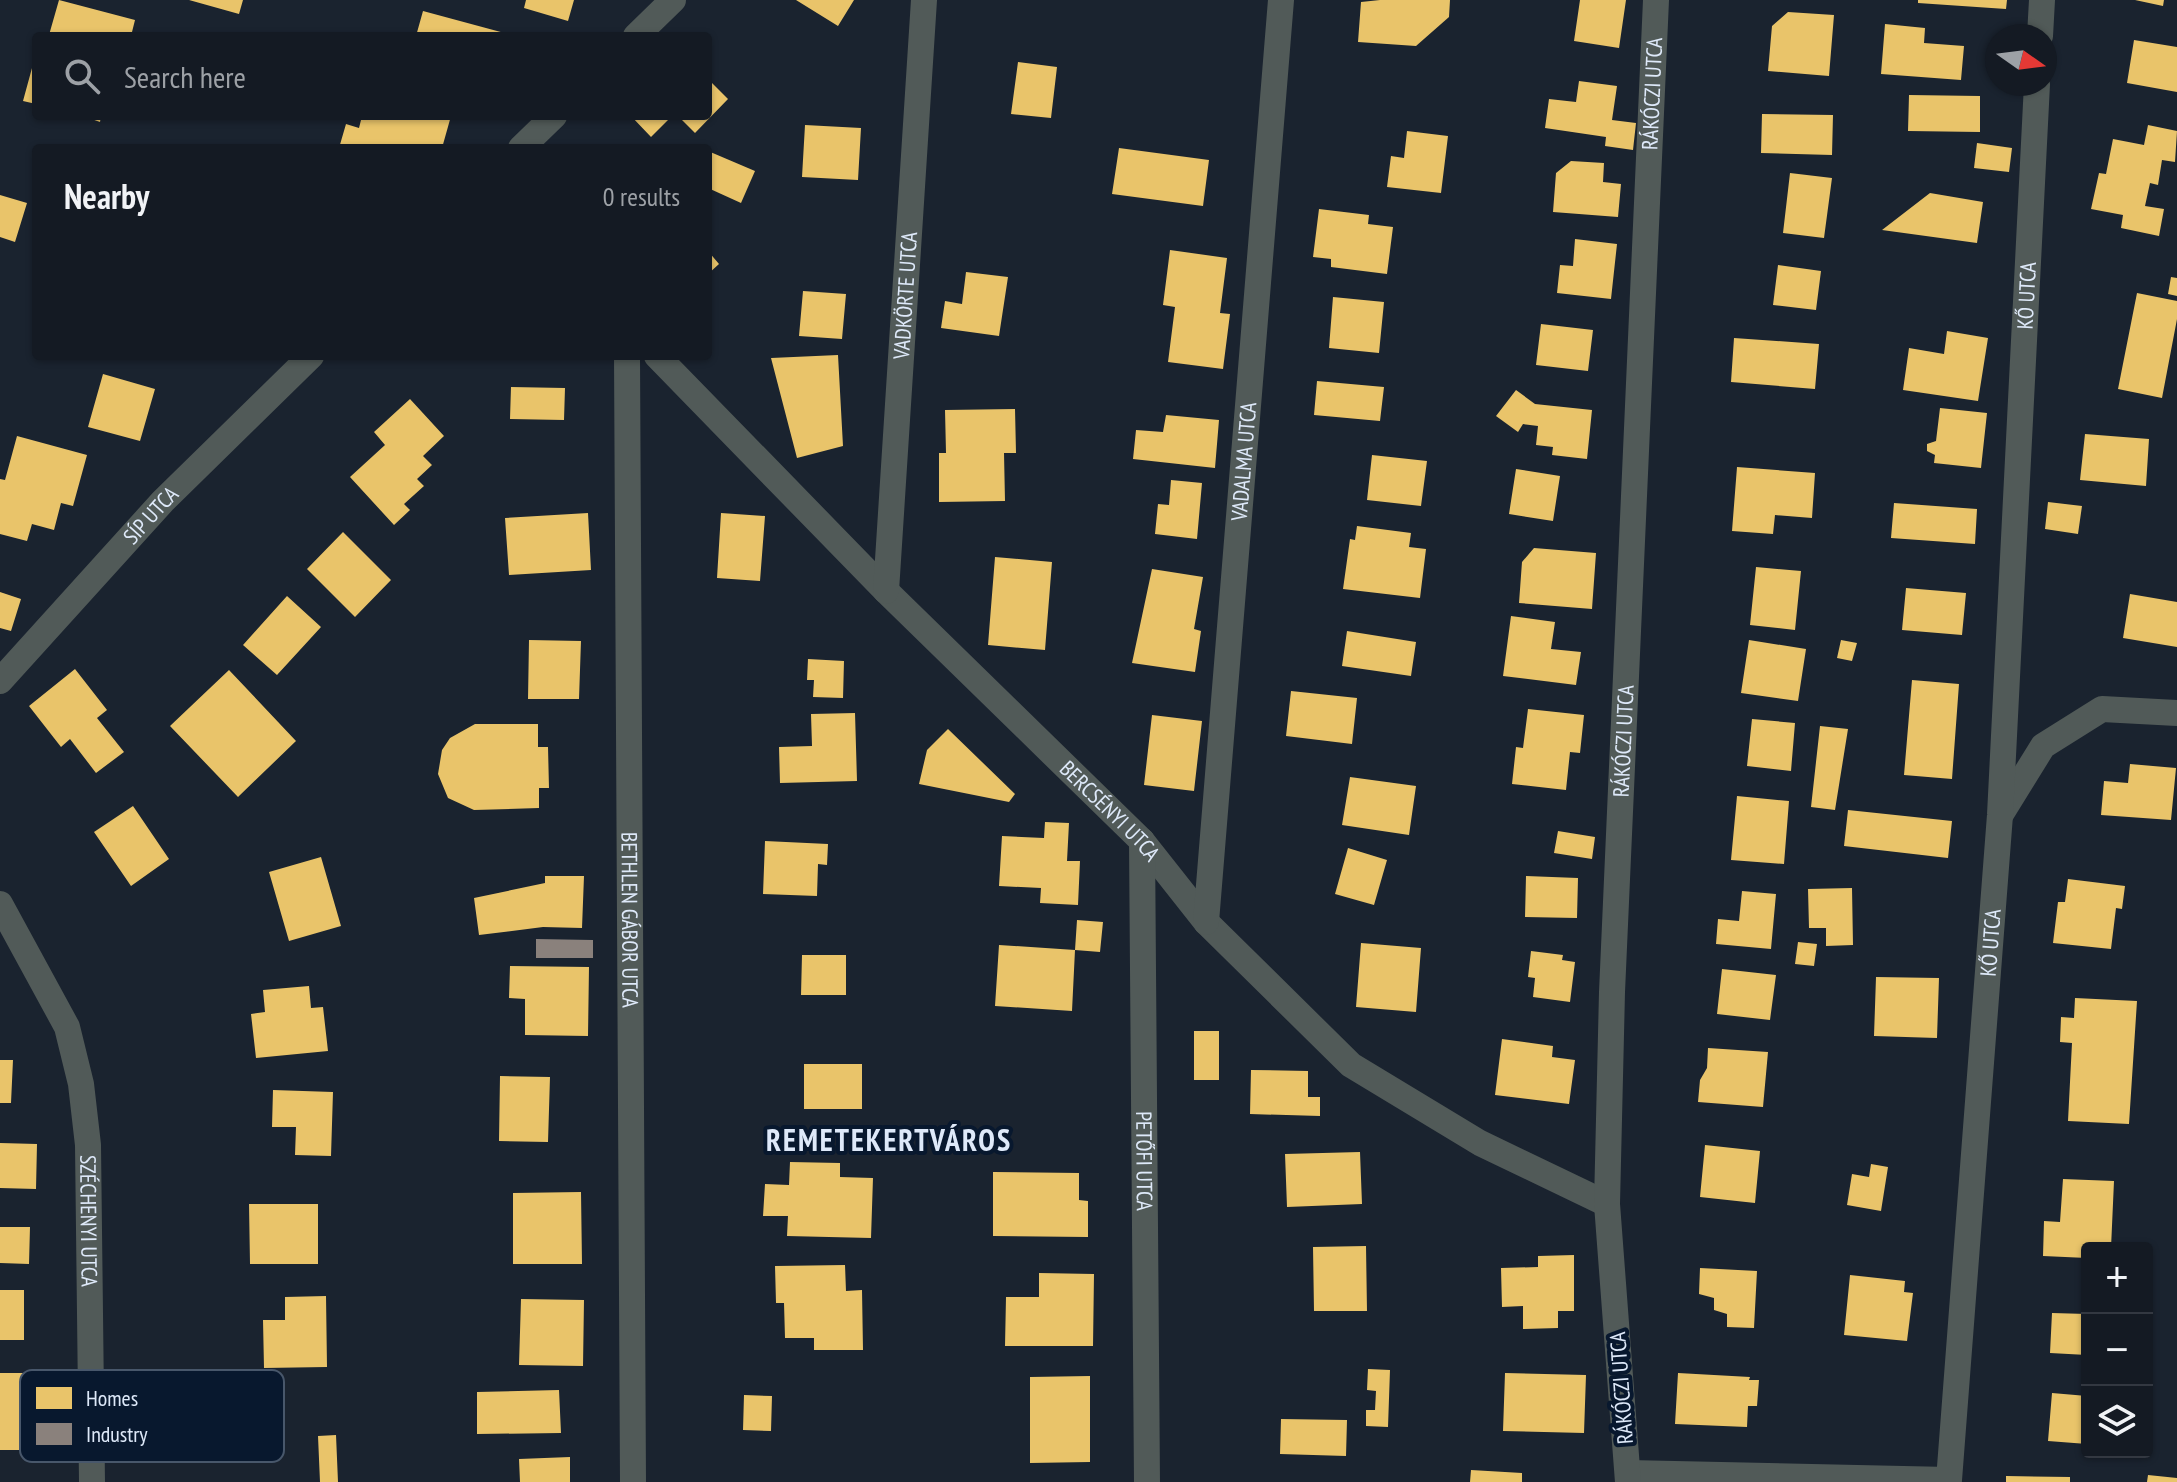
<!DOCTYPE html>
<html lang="en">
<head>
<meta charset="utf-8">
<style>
  :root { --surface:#141a23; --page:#212730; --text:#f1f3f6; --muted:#9da1a6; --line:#333841 }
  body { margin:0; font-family:"PT Sans Narrow",sans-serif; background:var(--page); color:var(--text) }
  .controls { position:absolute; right:24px; bottom:24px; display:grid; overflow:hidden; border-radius:8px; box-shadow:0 2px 6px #0004 }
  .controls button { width:72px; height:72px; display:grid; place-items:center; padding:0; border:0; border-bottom:2px solid var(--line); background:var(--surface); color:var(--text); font:40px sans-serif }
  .compass { position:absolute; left:1985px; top:24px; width:72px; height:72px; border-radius:50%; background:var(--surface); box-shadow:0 2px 6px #0004; rotate:104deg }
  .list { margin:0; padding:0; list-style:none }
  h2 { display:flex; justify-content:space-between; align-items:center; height:104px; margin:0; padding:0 32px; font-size:34px }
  h2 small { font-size:26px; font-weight:400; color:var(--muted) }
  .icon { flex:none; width:44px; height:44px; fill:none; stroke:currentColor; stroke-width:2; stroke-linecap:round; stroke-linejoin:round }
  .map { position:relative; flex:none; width:2177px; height:1482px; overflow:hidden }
  .search { position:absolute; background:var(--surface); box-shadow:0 2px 6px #0004; left:32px; top:32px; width:680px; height:88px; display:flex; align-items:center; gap:20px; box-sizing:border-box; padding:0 28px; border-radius:8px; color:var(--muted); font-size:30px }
  .panel { position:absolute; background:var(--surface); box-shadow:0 2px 6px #0004; left:32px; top:144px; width:680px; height:216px; border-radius:8px }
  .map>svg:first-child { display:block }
  .homes { fill:#e9c46a }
  .industry { fill:#8a817c }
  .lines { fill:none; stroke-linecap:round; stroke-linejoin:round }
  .minor { stroke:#515a58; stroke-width:26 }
  .labels { text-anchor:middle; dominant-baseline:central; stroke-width:8; stroke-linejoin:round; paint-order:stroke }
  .street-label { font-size:22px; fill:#dee9f9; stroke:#08182e }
  .district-label { font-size:30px; font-weight:bold; letter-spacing:2px; fill:#dee9f9; stroke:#08182e }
  .key { fill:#08182e; stroke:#48576b; stroke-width:2 }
  .key-label { font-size:22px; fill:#dee9f9 }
</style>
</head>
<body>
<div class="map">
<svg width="2177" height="1482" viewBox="0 0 2177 1482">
  <rect width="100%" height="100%" fill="#1a232f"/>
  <path class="homes" d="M 59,0 L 135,20 L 131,36 L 49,35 Z
    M 189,0 L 243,0 L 239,14 Z
    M 526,0 L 574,0 L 568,21 L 524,8 Z
    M 796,0 L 854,0 L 838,26 Z
    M 1380,0 L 1450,0 L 1449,17 L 1416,46 L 1358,42 L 1361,2 Z
    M 1580,0 L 1626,0 L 1619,48 L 1574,41 Z
    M 1918,0 L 2007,0 L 2006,9 L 1918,3 Z
    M 2135,0 L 2164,0 L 2163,6 Z
    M 423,11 L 512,35 L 512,36 L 416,36 Z
    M 1788,12 L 1834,15 L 1829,76 L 1768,71 L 1772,26 Z
    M 1885,24 L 1925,28 L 1924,43 L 1964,46 L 1961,80 L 1881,74 Z
    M 2134,40 L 2177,47 L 2177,92 L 2127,83 Z
    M 35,57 L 36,57 L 36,104 L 23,101 Z
    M 1018,62 L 1057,67 L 1051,118 L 1011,114 Z
    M 708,79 L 728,99 L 695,133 L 678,116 L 708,116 Z
    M 1579,81 L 1617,86 L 1612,120 L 1636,123 L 1633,150 L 1605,146 L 1606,137 L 1545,128 L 1549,99 L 1576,102 Z
    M 1909,95 L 1980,96 L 1980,132 L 1908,131 Z
    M 1762,114 L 1833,115 L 1832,155 L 1761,153 Z
    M 83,116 L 101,116 L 100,122 Z
    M 362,116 L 451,116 L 442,148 L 339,148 L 346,124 L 359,128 Z
    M 631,116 L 672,116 L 651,137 Z
    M 805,125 L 861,128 L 858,180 L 802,177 Z
    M 2148,125 L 2177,131 L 2175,162 L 2162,160 L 2158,185 L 2150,183 L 2145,206 L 2164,209 L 2159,236 L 2121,228 L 2123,215 L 2091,209 L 2099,173 L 2106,174 L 2113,139 L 2144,145 Z
    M 1407,131 L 1448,136 L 1441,193 L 1387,187 L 1391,156 L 1404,158 Z
    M 1977,143 L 2012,148 L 2009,172 L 1974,168 Z
    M 1119,148 L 1209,160 L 1203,206 L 1112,194 Z
    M 708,151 L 755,171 L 741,203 L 708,188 Z
    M 1571,161 L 1604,163 L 1603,182 L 1621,184 L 1618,217 L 1553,212 L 1556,173 Z
    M 1790,173 L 1832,178 L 1824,238 L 1783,233 Z
    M 1930,193 L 1983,202 L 1977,243 L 1882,230 Z
    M 0,195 L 27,203 L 15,242 L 0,237 Z
    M 1319,209 L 1369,215 L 1368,224 L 1393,227 L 1387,274 L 1331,267 L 1331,259 L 1313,257 Z
    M 1575,239 L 1617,244 L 1611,299 L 1557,293 L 1560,265 L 1573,266 Z
    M 1170,250 L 1227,258 L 1220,313 L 1230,314 L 1223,369 L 1168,362 L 1175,307 L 1163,305 Z
    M 708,251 L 719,264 L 708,274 Z
    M 1778,265 L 1821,271 L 1816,310 L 1773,305 Z
    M 966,272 L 1008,277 L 999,336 L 941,328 L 945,301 L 962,304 Z
    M 2171,277 L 2177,278 L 2177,296 L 2168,294 Z
    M 803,291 L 846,294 L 842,339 L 799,336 Z
    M 2137,293 L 2177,301 L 2177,319 L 2162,398 L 2118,389 Z
    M 1333,297 L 1384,302 L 1379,353 L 1329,348 Z
    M 1541,324 L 1593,330 L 1588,371 L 1536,365 Z
    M 1947,331 L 1988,338 L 1978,401 L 1903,390 L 1909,348 L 1944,354 Z
    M 1734,338 L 1819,344 L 1815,389 L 1731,382 Z
    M 838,355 L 843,446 L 797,458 L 771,358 Z
    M 103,374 L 155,389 L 140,441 L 88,427 Z
    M 1317,381 L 1384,387 L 1380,421 L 1314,415 Z
    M 511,387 L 565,388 L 564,420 L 510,419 Z
    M 1516,390 L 1535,404 L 1592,410 L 1587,459 L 1552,455 L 1553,447 L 1536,445 L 1538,426 L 1523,424 L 1518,432 L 1496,416 Z
    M 410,399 L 444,436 L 423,456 L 432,465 L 417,479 L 424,486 L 404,504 L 410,510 L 394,525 L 350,477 L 385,445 L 374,432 Z
    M 1940,408 L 1987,413 L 1981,468 L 1934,463 L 1935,455 L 1927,451 L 1927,444 L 1936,441 Z
    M 1015,409 L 1016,453 L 1004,453 L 1005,501 L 939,502 L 939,453 L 946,453 L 945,410 Z
    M 1166,415 L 1219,420 L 1215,468 L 1133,459 L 1136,430 L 1163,432 Z
    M 2085,434 L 2149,439 L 2146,486 L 2080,480 Z
    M 17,436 L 87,455 L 73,506 L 61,503 L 54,530 L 32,524 L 27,541 L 0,534 L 0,479 L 5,480 Z
    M 1372,455 L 1427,461 L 1421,506 L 1367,500 Z
    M 1737,467 L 1815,473 L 1812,518 L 1775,515 L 1773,534 L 1732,531 Z
    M 1516,469 L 1560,476 L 1553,521 L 1509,514 Z
    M 1171,480 L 1202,483 L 1197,539 L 1155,534 L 1158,504 L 1169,505 Z
    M 2048,502 L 2082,506 L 2078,534 L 2045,529 Z
    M 1894,503 L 1977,509 L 1975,544 L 1891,538 Z
    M 588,513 L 591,570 L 509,575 L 505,518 Z
    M 721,513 L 765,516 L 760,581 L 717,578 Z
    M 1357,526 L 1411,533 L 1409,547 L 1426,549 L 1420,598 L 1343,589 L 1350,539 L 1355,540 Z
    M 343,532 L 391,580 L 355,617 L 307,569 Z
    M 1534,548 L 1596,553 L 1592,609 L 1519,603 L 1522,562 Z
    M 995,557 L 1052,562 L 1045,650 L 988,645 Z
    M 1756,567 L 1801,571 L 1795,630 L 1750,625 Z
    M 1152,569 L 1203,577 L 1194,629 L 1201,631 L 1195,672 L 1132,663 Z
    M 1906,588 L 1966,593 L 1962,635 L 1902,630 Z
    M 0,592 L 21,599 L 11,631 L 0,628 Z
    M 2130,594 L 2177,602 L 2177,647 L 2123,638 Z
    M 287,596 L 321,627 L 277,675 L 243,645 Z
    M 1511,616 L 1555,622 L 1551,649 L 1581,652 L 1576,685 L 1503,676 Z
    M 1347,631 L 1416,642 L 1411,676 L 1342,666 Z
    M 529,640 L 581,641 L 579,699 L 528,699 Z
    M 1749,640 L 1806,649 L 1798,701 L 1741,693 Z
    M 1841,640 L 1857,643 L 1852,661 L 1837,658 Z
    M 808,659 L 844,661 L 843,698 L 813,697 L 814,680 L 807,680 Z
    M 75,669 L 107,710 L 97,718 L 124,752 L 96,773 L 70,739 L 61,747 L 29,706 Z
    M 229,670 L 296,741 L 238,797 L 170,726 Z
    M 1912,680 L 1959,684 L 1952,779 L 1904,775 Z
    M 1291,691 L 1357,698 L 1352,744 L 1286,736 Z
    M 1528,709 L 1584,715 L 1580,753 L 1570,752 L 1566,790 L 1512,784 L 1516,747 L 1523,748 Z
    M 855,713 L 857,781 L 780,783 L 779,747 L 812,746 L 811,714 Z
    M 1152,715 L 1202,721 L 1194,791 L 1144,785 Z
    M 1752,719 L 1795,723 L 1791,771 L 1747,766 Z
    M 475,724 L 538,724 L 538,747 L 548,747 L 549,788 L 539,788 L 539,808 L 474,810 L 448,798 L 438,774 L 442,750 L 450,738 Z
    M 1820,726 L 1848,729 L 1835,810 L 1811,807 Z
    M 948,729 L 1015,794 L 1009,802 L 919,784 L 927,750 Z
    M 2130,764 L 2176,768 L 2171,820 L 2101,815 L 2104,781 L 2128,783 Z
    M 1350,777 L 1416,786 L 1409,835 L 1342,825 Z
    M 1737,796 L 1789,801 L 1784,864 L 1731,860 Z
    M 133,806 L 169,859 L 131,886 L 94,832 Z
    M 1848,810 L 1952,821 L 1948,858 L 1844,846 Z
    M 1045,822 L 1069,823 L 1067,861 L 1080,861 L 1078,905 L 1040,903 L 1041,888 L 999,886 L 1002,836 L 1044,838 Z
    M 1558,831 L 1595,837 L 1592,859 L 1554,853 Z
    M 765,841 L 828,844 L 827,865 L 818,864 L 817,896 L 763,894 Z
    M 1348,848 L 1387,860 L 1374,905 L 1335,894 Z
    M 321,857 L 341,926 L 289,941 L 269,872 Z
    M 545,876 L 584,876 L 582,928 L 543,927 L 479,935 L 474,898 L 545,883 Z
    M 1526,876 L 1578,878 L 1577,918 L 1525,917 Z
    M 2068,879 L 2125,886 L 2122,909 L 2116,908 L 2111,949 L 2053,943 L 2058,902 L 2065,902 Z
    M 1852,888 L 1853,945 L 1826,946 L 1826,928 L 1809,928 L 1808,889 Z
    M 1742,891 L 1776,894 L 1771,949 L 1716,944 L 1718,919 L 1739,921 Z
    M 1077,920 L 1103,922 L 1100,952 L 1075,950 L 1072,1011 L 995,1006 L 999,945 L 1075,950 Z
    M 1798,942 L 1817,944 L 1814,966 L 1795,964 Z
    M 1361,943 L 1421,948 L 1416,1012 L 1356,1007 Z
    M 1531,951 L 1563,955 L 1562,960 L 1575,962 L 1570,1002 L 1533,997 L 1535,978 L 1528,977 Z
    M 802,955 L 846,955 L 846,995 L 801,995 Z
    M 510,966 L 589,967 L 588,1036 L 525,1035 L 525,999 L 509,998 Z
    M 1722,969 L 1776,975 L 1770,1020 L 1717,1014 Z
    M 1876,977 L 1939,978 L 1937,1038 L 1874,1036 Z
    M 309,986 L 311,1008 L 323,1007 L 328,1051 L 256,1058 L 251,1014 L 265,1012 L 263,990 Z
    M 2075,998 L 2137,1001 L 2129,1124 L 2068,1121 L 2072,1043 L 2060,1042 L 2061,1017 L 2074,1018 Z
    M 1194,1031 L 1219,1031 L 1219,1080 L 1194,1080 Z
    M 1502,1039 L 1553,1046 L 1552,1057 L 1575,1060 L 1569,1104 L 1495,1095 Z
    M 1708,1048 L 1768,1052 L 1763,1107 L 1698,1102 L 1700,1080 L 1707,1068 Z
    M 0,1060 L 13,1060 L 11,1103 L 0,1103 Z
    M 804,1064 L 862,1064 L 862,1109 L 804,1109 Z
    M 1251,1070 L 1308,1071 L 1308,1097 L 1320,1097 L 1320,1116 L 1250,1114 Z
    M 500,1076 L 550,1077 L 548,1142 L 499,1141 Z
    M 273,1090 L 333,1092 L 331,1156 L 295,1155 L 296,1127 L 272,1127 Z
    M 0,1143 L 37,1144 L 36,1189 L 0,1188 Z
    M 1705,1145 L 1760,1151 L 1755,1203 L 1700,1197 Z
    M 1360,1152 L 1362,1204 L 1287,1207 L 1285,1154 Z
    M 790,1162 L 840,1163 L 840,1177 L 873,1178 L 871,1238 L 787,1236 L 788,1216 L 763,1216 L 765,1184 L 789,1185 Z
    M 1871,1164 L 1888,1167 L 1881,1211 L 1847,1205 L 1852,1174 L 1869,1177 Z
    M 993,1172 L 1079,1173 L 1079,1200 L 1088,1201 L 1088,1237 L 993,1236 Z
    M 2063,1179 L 2114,1181 L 2111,1248 L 2087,1248 L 2087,1258 L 2043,1256 L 2044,1221 L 2060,1222 Z
    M 581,1192 L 582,1264 L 513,1264 L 513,1193 Z
    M 249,1204 L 318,1204 L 318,1264 L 250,1264 Z
    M 0,1227 L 30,1227 L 29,1264 L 0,1263 Z
    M 1366,1246 L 1367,1311 L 1314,1311 L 1313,1247 Z
    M 1574,1255 L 1574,1311 L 1558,1311 L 1558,1328 L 1523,1329 L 1523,1306 L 1502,1307 L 1501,1268 L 1538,1267 L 1538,1256 Z
    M 845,1265 L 846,1291 L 862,1290 L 863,1350 L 814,1350 L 814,1338 L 785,1338 L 784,1303 L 776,1303 L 775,1266 Z
    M 1700,1268 L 1757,1271 L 1754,1328 L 1727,1327 L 1727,1314 L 1714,1310 L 1714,1298 L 1699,1294 Z
    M 1039,1273 L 1094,1274 L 1093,1346 L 1005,1346 L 1006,1297 L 1039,1297 Z
    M 1850,1275 L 1905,1281 L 1904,1292 L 1913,1293 L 1907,1341 L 1844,1335 Z
    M 0,1290 L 24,1290 L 24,1340 L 0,1340 Z
    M 326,1296 L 327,1367 L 264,1368 L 263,1320 L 285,1320 L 285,1297 Z
    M 521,1299 L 584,1300 L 583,1366 L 519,1365 Z
    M 2052,1313 L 2087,1314 L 2087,1355 L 2050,1353 Z
    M 1368,1369 L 1390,1370 L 1388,1427 L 1366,1426 L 1366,1410 L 1375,1410 L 1376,1391 L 1367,1390 Z
    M 0,1373 L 49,1373 L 49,1450 L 0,1450 Z
    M 1505,1373 L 1586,1375 L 1584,1433 L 1503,1431 Z
    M 1678,1373 L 1750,1377 L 1749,1380 L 1759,1380 L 1757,1406 L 1748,1406 L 1747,1427 L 1675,1424 Z
    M 1090,1376 L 1090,1462 L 1030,1463 L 1030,1377 Z
    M 559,1390 L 561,1433 L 477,1434 L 477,1392 Z
    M 2052,1393 L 2087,1396 L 2087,1444 L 2048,1441 Z
    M 744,1395 L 772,1396 L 771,1431 L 743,1430 Z
    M 1281,1419 L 1347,1420 L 1346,1456 L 1280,1454 Z
    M 336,1435 L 338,1482 L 320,1482 L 318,1436 Z
    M 570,1457 L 570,1482 L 520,1482 L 519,1459 Z
    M 1471,1470 L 1522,1473 L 1522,1482 L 1470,1482 Z
    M 2148,1475 L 2177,1478 L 2177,1482 L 2147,1482 Z
    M 2006,1476 L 2070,1477 L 2070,1482 L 2006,1482 Z"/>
  <path class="industry" d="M 536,939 L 593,940 L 593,958 L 536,958 Z"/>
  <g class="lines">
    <g class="minor">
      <path d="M 636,36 L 673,0"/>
      <path d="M 2040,36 L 2042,0"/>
      <path d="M 521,148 L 554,116"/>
      <path id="s1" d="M 627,356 L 633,1482"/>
      <path id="s2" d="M 657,356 L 886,591 L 1142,841 L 1206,922 L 1351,1065 L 1480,1143 L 1607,1204"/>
      <path id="s3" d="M 886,591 L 924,0"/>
      <path id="s4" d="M 0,681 L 163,501 L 311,356"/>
      <path d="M 2001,814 L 2043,746 L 2102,709 L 2177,713"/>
      <path id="s5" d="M 1142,841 L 1147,1482"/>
      <path id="s6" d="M 0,904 L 67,1027 L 81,1084 L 88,1145 L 92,1482"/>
      <path id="s7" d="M 1206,922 L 1281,0"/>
      <path id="s8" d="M 1628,1473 L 1949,1480 L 2000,815 L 2037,84"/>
      <path id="s9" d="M 1628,1482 L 1607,1204 L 1612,992 L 1656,0"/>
    </g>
  </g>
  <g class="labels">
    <g class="street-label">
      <text stroke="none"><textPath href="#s9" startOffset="1390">RÁKÓCZI UTCA</textPath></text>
      <text stroke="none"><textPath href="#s3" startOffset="296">VADKÖRTE UTCA</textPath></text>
      <text stroke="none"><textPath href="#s8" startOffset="1508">KŐ UTCA</textPath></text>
      <text stroke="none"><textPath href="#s7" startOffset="462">VADALMA UTCA</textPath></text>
      <text stroke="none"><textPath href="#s4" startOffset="224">SÍP UTCA</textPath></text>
      <text stroke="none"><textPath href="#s9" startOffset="742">RÁKÓCZI UTCA</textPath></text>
      <text stroke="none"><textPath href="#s2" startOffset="642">BERCSÉNYI UTCA</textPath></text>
      <text stroke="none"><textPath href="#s1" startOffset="564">BETHLEN GÁBOR UTCA</textPath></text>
      <text stroke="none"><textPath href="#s8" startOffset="860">KŐ UTCA</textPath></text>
      <text stroke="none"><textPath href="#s5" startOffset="320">PETŐFI UTCA</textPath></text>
      <text stroke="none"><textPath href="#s6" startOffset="336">SZÉCHENYI UTCA</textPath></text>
      <text transform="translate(1621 1388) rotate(-94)">RÁKÓCZI UTCA</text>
    </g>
    <g class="district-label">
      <text x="889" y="1139">REMETEKERTVÁROS</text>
    </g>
  </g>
  <rect x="20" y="1370" width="264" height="92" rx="12" class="key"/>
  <rect x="36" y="1387" width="36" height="22" fill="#e9c46a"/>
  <rect x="36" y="1423" width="36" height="22" fill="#8a817c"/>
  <g class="key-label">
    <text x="86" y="1406">Homes</text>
    <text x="86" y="1442">Industry</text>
  </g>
</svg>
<div class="controls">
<button>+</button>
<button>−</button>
<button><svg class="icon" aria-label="layers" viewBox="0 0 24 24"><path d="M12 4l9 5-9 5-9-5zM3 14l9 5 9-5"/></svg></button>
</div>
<svg class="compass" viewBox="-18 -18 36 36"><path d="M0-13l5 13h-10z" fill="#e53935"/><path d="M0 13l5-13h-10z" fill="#9da1a6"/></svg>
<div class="search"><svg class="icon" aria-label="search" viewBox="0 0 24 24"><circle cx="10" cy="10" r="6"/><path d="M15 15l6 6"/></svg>Search here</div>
<section class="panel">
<h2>Nearby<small>0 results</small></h2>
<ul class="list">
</ul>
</section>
</div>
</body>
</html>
